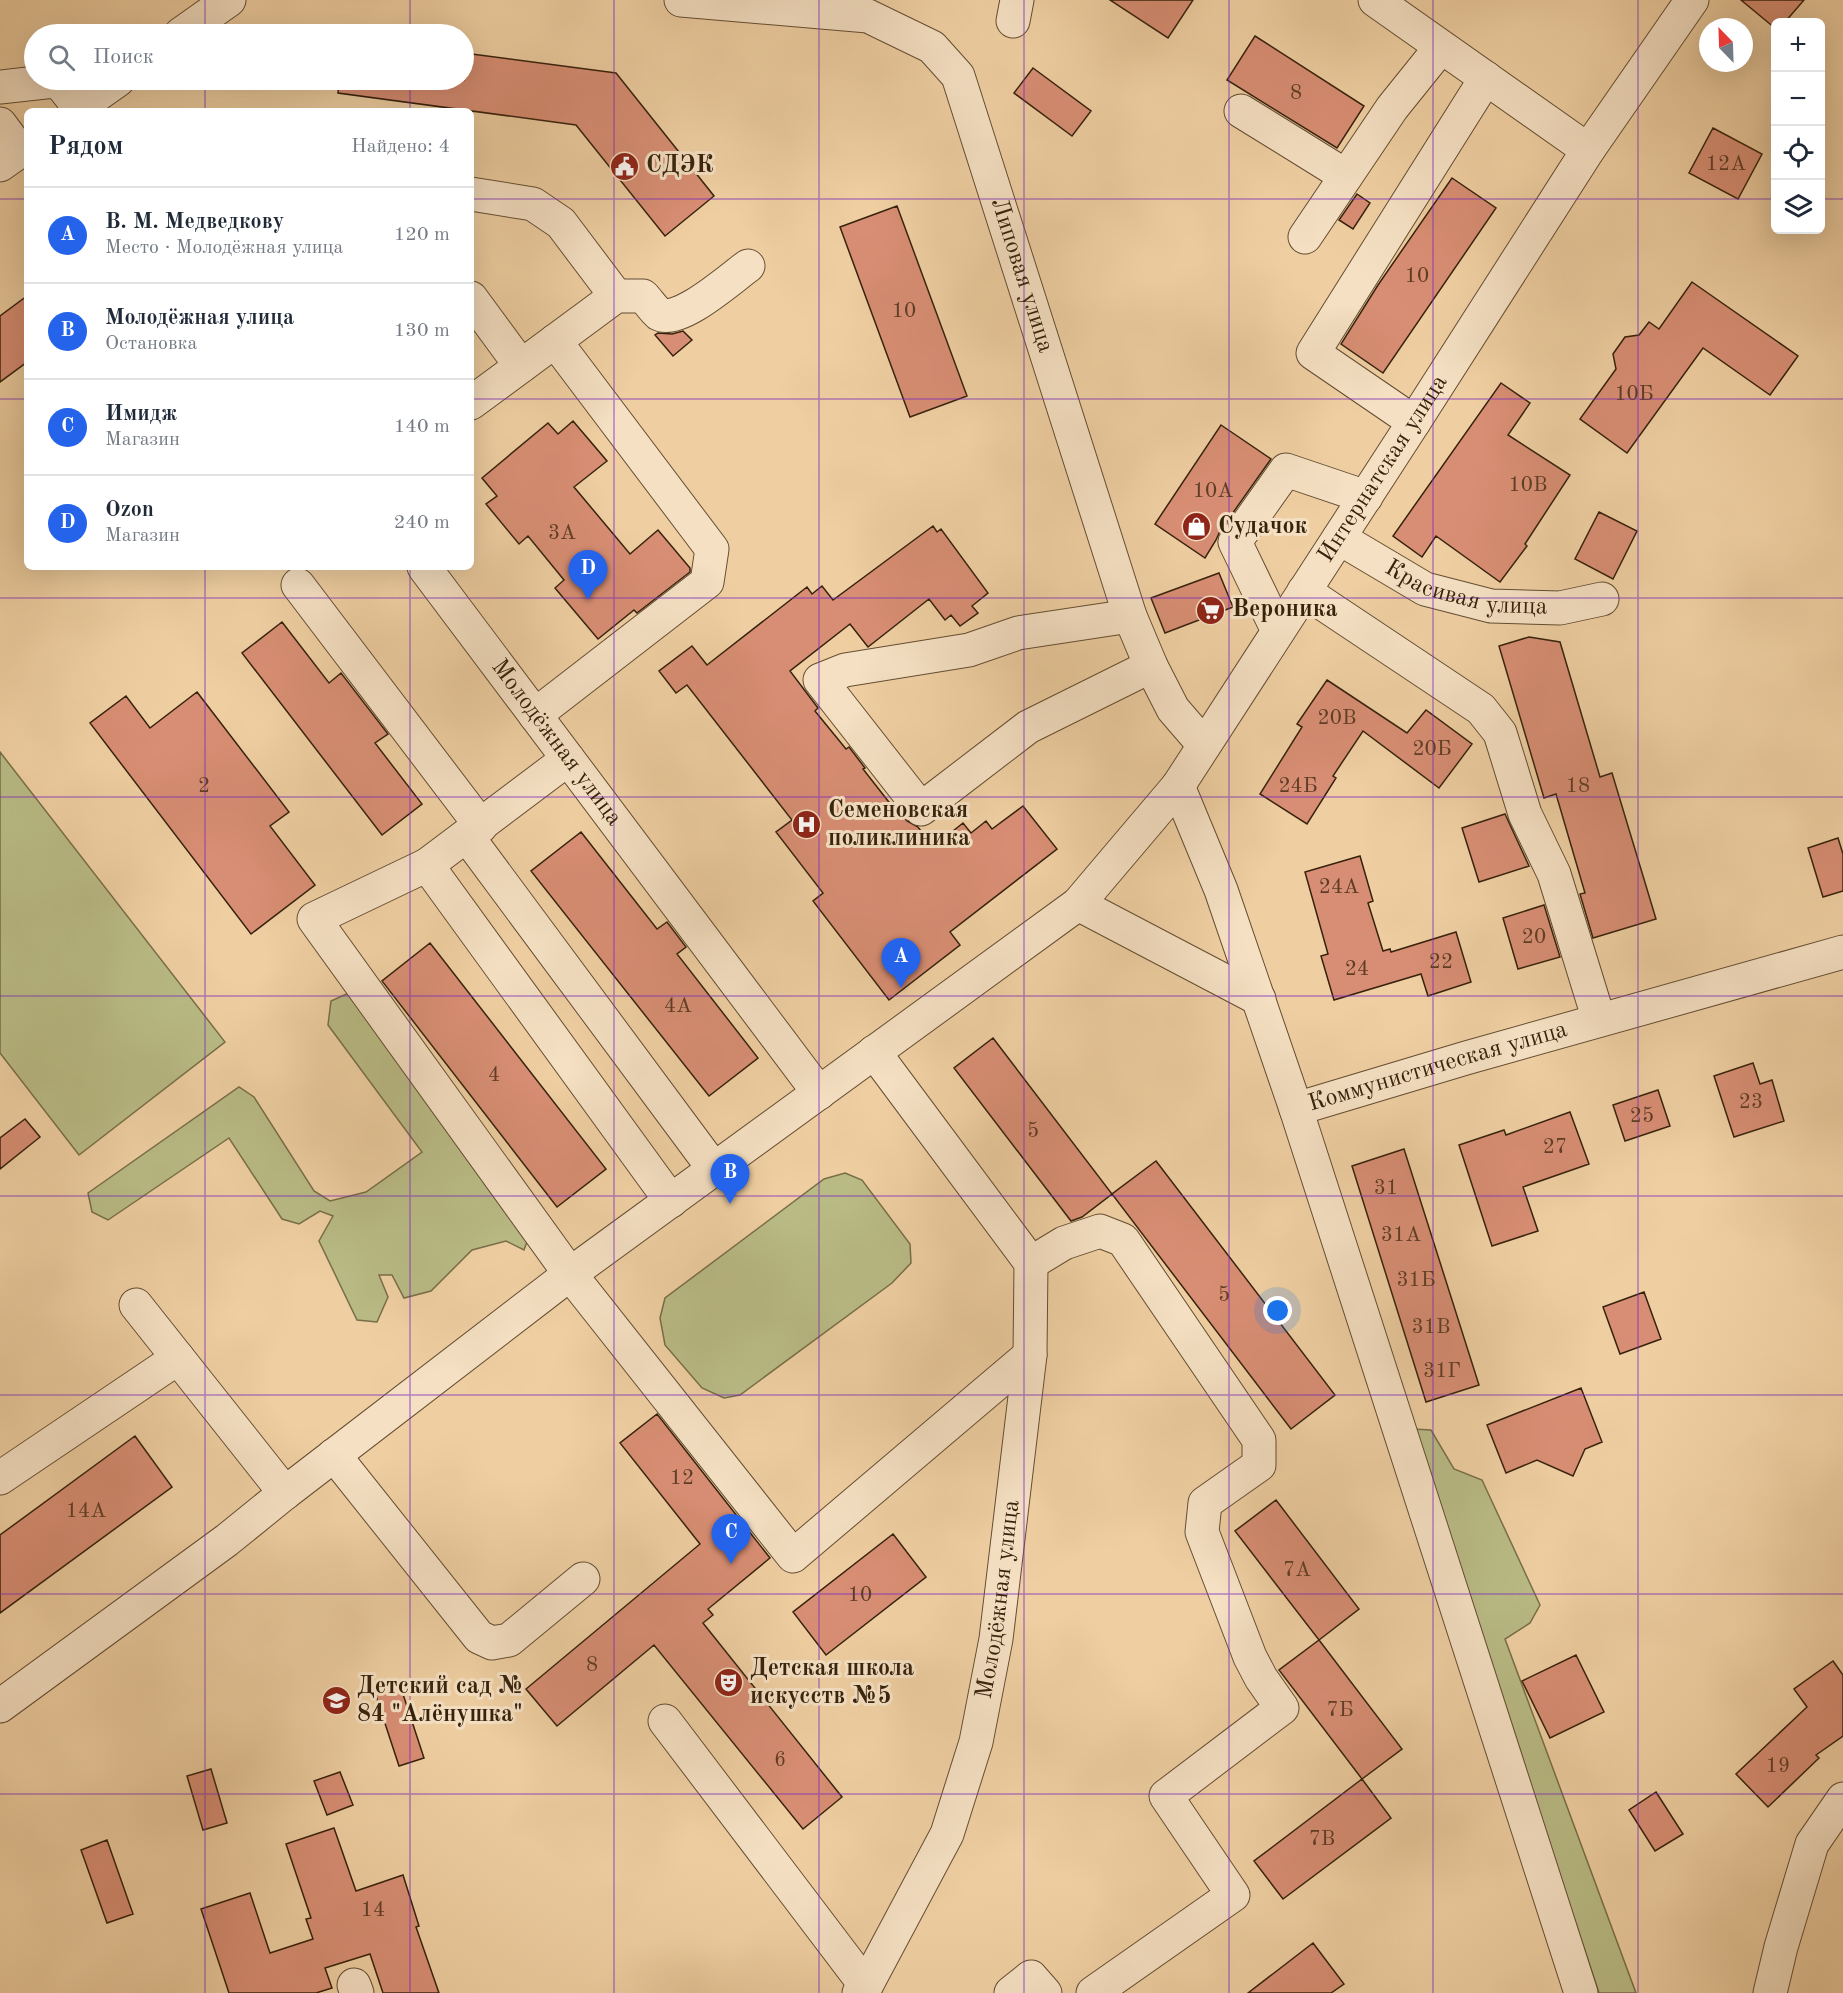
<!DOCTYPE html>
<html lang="ru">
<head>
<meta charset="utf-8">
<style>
  :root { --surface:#fff; --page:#f2f2f3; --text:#1f2937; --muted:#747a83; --line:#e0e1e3; --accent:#2563eb }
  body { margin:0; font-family:"Old Standard TT",serif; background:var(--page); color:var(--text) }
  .controls { position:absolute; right:18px; top:18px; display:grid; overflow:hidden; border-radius:9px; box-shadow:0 6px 24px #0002 }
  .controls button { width:54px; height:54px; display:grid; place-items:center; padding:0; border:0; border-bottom:2px solid var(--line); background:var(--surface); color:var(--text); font:30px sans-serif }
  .compass { position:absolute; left:1699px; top:18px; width:54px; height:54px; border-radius:50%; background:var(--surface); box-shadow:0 6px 24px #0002; rotate:337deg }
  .you { position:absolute; left:1278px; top:1311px; width:21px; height:21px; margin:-15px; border:4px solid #fff; border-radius:50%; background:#1a73e8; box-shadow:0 0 0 9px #1a73e833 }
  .badge { display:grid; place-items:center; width:39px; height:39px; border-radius:50%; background:var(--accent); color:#fff; font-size:20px; font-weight:700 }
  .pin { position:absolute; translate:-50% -50px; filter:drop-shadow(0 2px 3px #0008) }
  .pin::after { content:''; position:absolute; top:32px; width:21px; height:18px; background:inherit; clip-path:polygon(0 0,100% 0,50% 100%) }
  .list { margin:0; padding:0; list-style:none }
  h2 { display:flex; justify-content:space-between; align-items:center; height:78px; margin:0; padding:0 24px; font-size:26px }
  h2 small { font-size:20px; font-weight:400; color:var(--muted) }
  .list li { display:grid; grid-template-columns:39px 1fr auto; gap:18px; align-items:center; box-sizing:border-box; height:96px; padding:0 24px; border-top:2px solid var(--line) }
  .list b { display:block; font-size:22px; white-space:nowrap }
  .list p { margin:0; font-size:20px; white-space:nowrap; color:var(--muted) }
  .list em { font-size:20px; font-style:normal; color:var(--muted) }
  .icon { flex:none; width:33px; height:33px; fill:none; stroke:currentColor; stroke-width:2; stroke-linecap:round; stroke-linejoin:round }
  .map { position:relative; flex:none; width:1843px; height:1993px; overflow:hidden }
  .search { position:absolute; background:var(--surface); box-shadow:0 6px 24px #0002; left:24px; top:24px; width:450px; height:66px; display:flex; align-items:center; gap:15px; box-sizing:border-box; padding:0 21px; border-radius:33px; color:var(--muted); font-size:22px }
  .panel { position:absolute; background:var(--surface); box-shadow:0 6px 24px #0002; left:24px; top:108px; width:450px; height:462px; border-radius:9px }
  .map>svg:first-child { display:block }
  .green { fill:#b9bb85; stroke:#786e48; stroke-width:1.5 }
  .building { fill:#d88e74; stroke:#36220c; stroke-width:1.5 }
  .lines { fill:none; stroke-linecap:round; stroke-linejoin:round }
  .minor-casing { stroke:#644d32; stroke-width:35 }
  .minor { stroke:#f5e0c3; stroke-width:33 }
  .grid { fill:none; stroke:#7b2cbf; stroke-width:1.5; stroke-opacity:0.55 }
  .labels { text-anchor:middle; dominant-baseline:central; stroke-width:6; stroke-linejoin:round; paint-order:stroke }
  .number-label { font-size:21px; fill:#5e3d26 }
  .poi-label { font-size:24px; font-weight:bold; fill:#36220c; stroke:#f5e0c3; text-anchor:start }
  .street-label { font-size:24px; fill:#36220c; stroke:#f5e0c3 }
</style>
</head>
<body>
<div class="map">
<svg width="1843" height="1993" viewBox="0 0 1843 1993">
  <rect width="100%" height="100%" fill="#efcfa2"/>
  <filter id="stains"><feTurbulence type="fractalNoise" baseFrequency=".00333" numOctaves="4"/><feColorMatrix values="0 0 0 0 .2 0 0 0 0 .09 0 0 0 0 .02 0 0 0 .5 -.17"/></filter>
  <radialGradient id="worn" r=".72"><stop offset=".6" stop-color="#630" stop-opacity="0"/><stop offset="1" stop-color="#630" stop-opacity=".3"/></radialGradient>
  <path class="green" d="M 0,752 L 225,1042 L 79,1155 L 0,1053 Z
    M 351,992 L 528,1239 L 524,1250 L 506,1241 L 472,1250 L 431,1291 L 404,1298 L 392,1275 L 379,1275 L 388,1297 L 377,1322 L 357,1320 L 319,1241 L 333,1216 L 320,1211 L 299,1224 L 282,1219 L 229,1138 L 108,1220 L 92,1212 L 88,1193 L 239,1087 L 254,1097 L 314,1191 L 330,1201 L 366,1192 L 422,1152 L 328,1025 L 331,1001 Z
    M 845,1173 L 862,1180 L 910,1244 L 911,1263 L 892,1283 L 740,1395 L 724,1398 L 702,1388 L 665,1345 L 660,1318 L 665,1298 L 824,1179 Z
    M 1412,1429 L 1431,1430 L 1454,1469 L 1482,1480 L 1540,1605 L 1530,1623 L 1505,1639 L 1636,1993 L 1599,1993 Z"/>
  <path class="building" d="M 1110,0 L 1193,0 L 1168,38 Z
    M 1741,0 L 1804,0 L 1785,22 L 1776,22 L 1776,29 Z
    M 1255,36 L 1364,106 L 1337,148 L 1227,80 Z
    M 464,53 L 616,73 L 714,196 L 665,236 L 576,125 L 338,93 L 339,80 L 464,80 Z
    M 1033,68 L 1091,111 L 1072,136 L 1014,93 Z
    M 1713,128 L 1762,154 L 1738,199 L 1689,173 Z
    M 1452,178 L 1496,208 L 1383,373 L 1341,344 L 1378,285 Z
    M 1357,194 L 1370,203 L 1353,229 L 1339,220 Z
    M 897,206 L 967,396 L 910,417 L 840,227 Z
    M 1692,282 L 1798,356 L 1770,395 L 1703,348 L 1627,453 L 1580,419 L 1616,369 L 1613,354 L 1625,337 L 1639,335 L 1649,322 L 1659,329 Z
    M 27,296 L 27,362 L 0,382 L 0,316 Z
    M 683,331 L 692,340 L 673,356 L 655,335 L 658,333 L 672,334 Z
    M 1501,383 L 1530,403 L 1508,435 L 1570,475 L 1525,544 L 1527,546 L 1500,582 L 1436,536 L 1422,557 L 1393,536 Z
    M 573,421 L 607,461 L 574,487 L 630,554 L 658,530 L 690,568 L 690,572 L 637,613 L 634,610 L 598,639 L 555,588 L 564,580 L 528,536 L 519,544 L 486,504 L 497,496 L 482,478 L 548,423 L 558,434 Z
    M 1221,425 L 1271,459 L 1220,531 L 1216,540 L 1205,558 L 1155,524 Z
    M 1599,512 L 1637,531 L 1613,579 L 1575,559 Z
    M 933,526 L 937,532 L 941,529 L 988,593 L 972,606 L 978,613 L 960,626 L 951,615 L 945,620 L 929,599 L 868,647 L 850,624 L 790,671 L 818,708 L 815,711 L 846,749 L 849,747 L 865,768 L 863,769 L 892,806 L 894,804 L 907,821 L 918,827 L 933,847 L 963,823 L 971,833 L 986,821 L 992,829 L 1023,806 L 1057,849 L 950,932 L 960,945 L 889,1000 L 813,901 L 823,893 L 776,832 L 792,820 L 687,685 L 676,693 L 659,671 L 692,646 L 707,665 L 807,587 L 812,594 L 822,586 L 833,600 Z
    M 1219,573 L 1233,607 L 1165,633 L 1151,598 Z
    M 282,622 L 329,683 L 341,673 L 388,734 L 375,743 L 422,804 L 382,835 L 242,653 Z
    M 1529,637 L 1560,642 L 1600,777 L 1612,773 L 1656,919 L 1593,938 L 1580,894 L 1585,893 L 1556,794 L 1544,798 L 1499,646 Z
    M 1327,680 L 1407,733 L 1426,710 L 1472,744 L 1439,788 L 1363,731 L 1333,776 L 1336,778 L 1307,824 L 1260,794 L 1302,727 L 1297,724 Z
    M 197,692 L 289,812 L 270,826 L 315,885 L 251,934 L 90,723 L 126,696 L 150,728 Z
    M 1505,814 L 1529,866 L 1479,882 L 1462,828 Z
    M 581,832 L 657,929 L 667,922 L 686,947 L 677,954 L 758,1058 L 709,1096 L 531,871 Z
    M 1838,838 L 1843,854 L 1843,891 L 1823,897 L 1808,848 Z
    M 1360,856 L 1373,901 L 1368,903 L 1383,951 L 1390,949 L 1391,952 L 1456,932 L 1471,982 L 1428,996 L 1421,974 L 1334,1000 L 1321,956 L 1328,954 L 1305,872 Z
    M 1544,905 L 1560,957 L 1518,969 L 1503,918 Z
    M 430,943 L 606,1169 L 557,1207 L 382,981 Z
    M 993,1038 L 1112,1194 L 1082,1217 L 1071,1221 L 954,1068 Z
    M 1753,1063 L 1760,1084 L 1772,1080 L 1784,1121 L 1734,1137 L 1714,1076 Z
    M 1658,1090 L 1670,1126 L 1625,1141 L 1613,1105 Z
    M 1570,1112 L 1589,1164 L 1523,1187 L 1538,1231 L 1492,1246 L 1459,1145 L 1504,1130 L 1506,1135 Z
    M 25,1119 L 40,1137 L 0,1169 L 0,1138 Z
    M 1404,1149 L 1479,1385 L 1426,1402 L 1352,1166 Z
    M 1156,1161 L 1335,1395 L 1291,1429 L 1112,1194 Z
    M 1644,1292 L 1661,1339 L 1620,1354 L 1603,1307 Z
    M 1581,1388 L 1602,1442 L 1585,1449 L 1573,1476 L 1537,1460 L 1506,1473 L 1487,1425 Z
    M 657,1414 L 770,1558 L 708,1609 L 713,1615 L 703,1623 L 842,1797 L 803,1829 L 654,1645 L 557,1726 L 526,1689 L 700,1544 L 620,1443 Z
    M 135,1436 L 172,1487 L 0,1613 L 0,1535 Z
    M 1276,1500 L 1359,1609 L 1319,1640 L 1235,1531 Z
    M 893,1534 L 926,1577 L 826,1655 L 793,1612 Z
    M 1319,1640 L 1402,1749 L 1362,1779 L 1279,1670 Z
    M 1576,1655 L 1604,1712 L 1550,1738 L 1522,1681 Z
    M 1833,1661 L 1843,1675 L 1843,1736 L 1816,1755 L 1819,1758 L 1768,1807 L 1736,1774 L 1807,1707 L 1794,1689 Z
    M 399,1682 L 424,1758 L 399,1766 L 374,1690 Z
    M 211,1769 L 227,1823 L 203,1830 L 187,1776 Z
    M 340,1772 L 353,1805 L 327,1815 L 314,1781 Z
    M 1362,1779 L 1391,1818 L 1283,1899 L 1254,1861 Z
    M 1656,1792 L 1683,1834 L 1655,1851 L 1629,1810 Z
    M 334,1828 L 356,1891 L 403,1875 L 419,1926 L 416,1927 L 439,1993 L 383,1993 L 370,1954 L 325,1968 L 332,1988 L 316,1993 L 229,1993 L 201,1909 L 250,1893 L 270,1953 L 313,1939 L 306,1919 L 311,1918 L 286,1844 Z
    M 107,1840 L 133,1914 L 107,1923 L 81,1850 Z
    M 1313,1943 L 1344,1984 L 1331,1993 L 1248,1993 Z"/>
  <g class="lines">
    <defs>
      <g id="minor">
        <path id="s1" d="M 681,0 L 868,16 L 932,47 L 958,76 L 1130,616 L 1151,666 L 1173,709 L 1204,745"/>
        <path d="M 1375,0 L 1588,150"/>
        <path d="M 1013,21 L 1017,0"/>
        <path d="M 181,34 L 229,0"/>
        <path d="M 0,87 L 54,81 L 60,83 L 82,111"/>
        <path d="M 74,111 L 118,80"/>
        <path d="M 1241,111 L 1346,176"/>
        <path d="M 0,124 L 20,151"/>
        <path d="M 0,165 L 27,146"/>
        <path d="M 471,194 L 533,204 L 561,223 L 616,296"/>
        <path d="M 1305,237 L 1392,108 L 1441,47"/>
        <path d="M 471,298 L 521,366"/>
        <path d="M 471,403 L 616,296 L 643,296 C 648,301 654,310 659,314 C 679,325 731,278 748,266"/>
        <path d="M 1414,422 L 1313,353 L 1486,78"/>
        <path id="s2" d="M 1339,538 L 1425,589 L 1491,606 L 1560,608 L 1602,599"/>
        <path id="s3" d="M 424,567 L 819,1093"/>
        <path d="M 298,585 L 481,826"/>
        <path d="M 1304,591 L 1481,709 L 1500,733 L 1525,814 L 1554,874 L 1599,1020"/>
        <path d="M 1130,616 L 1018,633 L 969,650 L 845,670 L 820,680 L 921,809 L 1028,727 L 1151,666"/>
        <path d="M 1278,631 L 1235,542 L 1286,470 L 1366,497"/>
        <path d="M 535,715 L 707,582 L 712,549 L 555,341"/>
        <path id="s4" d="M 1178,786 L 1221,890 L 1296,1109 L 1466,1058 L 1843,952"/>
        <path d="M 467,836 L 714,1169"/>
        <path d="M 427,865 L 568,759"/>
        <path d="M 1078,904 L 1259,999"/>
        <path d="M 1296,1109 L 1581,1993"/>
        <path d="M 671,1201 L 427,865 L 314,919 L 570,1274 L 793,1556 L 1030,1355"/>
        <path d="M 1031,1263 L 1064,1243 L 1100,1231 L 1123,1240 L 1259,1440 L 1259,1465 L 1205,1503 L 1202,1532 L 1250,1657 L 1261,1678 L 1282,1708 L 1166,1796 L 1233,1895 L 1093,1993"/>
        <path d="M 136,1305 L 178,1358"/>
        <path d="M 334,1455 L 479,1637 L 492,1643 L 509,1640 L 583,1579"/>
        <path d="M 0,1478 L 178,1358 L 285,1493"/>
        <path id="s5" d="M 0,1706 L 227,1540 L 285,1493 L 570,1274 L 1078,904 L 1178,786 L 1414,422 L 1588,150 L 1692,0"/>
        <path d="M 665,1721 L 866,1986"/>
        <path d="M 354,1985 L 357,1993"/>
        <path id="s6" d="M 859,1993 L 866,1986 L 947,1834 L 976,1742 L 996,1639 L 1030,1355 L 1031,1263 L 874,1052"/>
        <path d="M 1011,1993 L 1031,1977 L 1045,1993"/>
        <path d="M 1770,1993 L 1781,1947 L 1812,1844 L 1843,1799"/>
      </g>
    </defs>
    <use href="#minor" class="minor-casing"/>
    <use href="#minor" class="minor"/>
  </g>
  <path class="grid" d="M 205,0 L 205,34M 410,0 L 410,34M 614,0 L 614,1993M 819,0 L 819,1993M 1024,0 L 1024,1993M 1229,0 L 1229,1993M 1433,0 L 1433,1993M 1638,0 L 1638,1993M 205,80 L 205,111M 410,80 L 410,111M 0,199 L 27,199M 471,199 L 1776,199M 1820,199 L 1843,199M 0,399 L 27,399M 471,399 L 1843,399M 205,567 L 205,1993M 410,567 L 410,1993M 0,598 L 1843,598M 0,797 L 1843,797M 0,996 L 1843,996M 0,1196 L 1843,1196M 0,1395 L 1843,1395M 0,1594 L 1843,1594M 0,1794 L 1843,1794"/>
  <defs>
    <symbol id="civic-disc" viewBox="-11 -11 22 22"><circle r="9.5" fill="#8f2418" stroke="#f5e0c3"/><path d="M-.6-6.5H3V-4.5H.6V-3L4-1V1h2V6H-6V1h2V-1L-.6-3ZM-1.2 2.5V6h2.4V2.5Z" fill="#fff"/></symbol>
    <symbol id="shop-disc" viewBox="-11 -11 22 22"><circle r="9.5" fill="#8f2418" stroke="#f5e0c3"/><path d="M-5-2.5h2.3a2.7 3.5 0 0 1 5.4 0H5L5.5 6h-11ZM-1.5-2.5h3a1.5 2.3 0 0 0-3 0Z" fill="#fff"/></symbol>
    <symbol id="supermarket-disc" viewBox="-11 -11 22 22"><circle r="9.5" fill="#8f2418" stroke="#f5e0c3"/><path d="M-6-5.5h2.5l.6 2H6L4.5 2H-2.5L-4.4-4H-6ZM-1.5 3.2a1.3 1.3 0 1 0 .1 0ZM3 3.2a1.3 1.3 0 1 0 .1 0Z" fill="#fff"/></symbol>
    <symbol id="hospital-disc" viewBox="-11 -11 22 22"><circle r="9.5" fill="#8f2418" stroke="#f5e0c3"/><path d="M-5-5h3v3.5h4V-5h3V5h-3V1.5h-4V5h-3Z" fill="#fff"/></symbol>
    <symbol id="theatre-disc" viewBox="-11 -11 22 22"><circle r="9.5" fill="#8f2418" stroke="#f5e0c3"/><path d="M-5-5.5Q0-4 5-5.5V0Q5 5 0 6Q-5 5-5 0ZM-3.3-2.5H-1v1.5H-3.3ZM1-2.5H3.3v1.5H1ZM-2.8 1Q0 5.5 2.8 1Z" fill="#fff"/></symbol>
    <symbol id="school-disc" viewBox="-11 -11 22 22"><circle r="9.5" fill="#8f2418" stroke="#f5e0c3"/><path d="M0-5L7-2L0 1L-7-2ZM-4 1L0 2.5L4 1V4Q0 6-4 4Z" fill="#fff"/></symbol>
  </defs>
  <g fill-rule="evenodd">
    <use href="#civic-disc" x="608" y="150" width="33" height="33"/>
    <use href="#shop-disc" x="1180" y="510" width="33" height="33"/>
    <use href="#supermarket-disc" x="1194" y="594" width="33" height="33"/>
    <use href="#hospital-disc" x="790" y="808" width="33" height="33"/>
    <use href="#theatre-disc" x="712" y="1666" width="33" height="33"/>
    <use href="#school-disc" x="320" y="1684" width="33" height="33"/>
  </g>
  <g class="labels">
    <g class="number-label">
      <text x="1296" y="93">8</text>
      <text x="1726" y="164">12А</text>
      <text x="1417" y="276">10</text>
      <text x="904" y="311">10</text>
      <text x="1634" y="394">10Б</text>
      <text x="1528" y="485">10В</text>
      <text x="1213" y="491">10А</text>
      <text x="562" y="533">3А</text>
      <text x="1337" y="718">20В</text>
      <text x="1432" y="749">20Б</text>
      <text x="204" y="786">2</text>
      <text x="1298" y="786">24Б</text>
      <text x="1578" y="786">18</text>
      <text x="1339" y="887">24А</text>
      <text x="1534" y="937">20</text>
      <text x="1441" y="962">22</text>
      <text x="1357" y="969">24</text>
      <text x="678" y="1006">4А</text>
      <text x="494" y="1075">4</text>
      <text x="1751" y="1102">23</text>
      <text x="1642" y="1116">25</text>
      <text x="1033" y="1131">5</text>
      <text x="1555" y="1147">27</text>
      <text x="1386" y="1188">31</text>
      <text x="1401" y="1235">31А</text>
      <text x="1416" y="1280">31Б</text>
      <text x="1224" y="1295">5</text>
      <text x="1431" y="1327">31В</text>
      <text x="1442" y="1371">31Г</text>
      <text x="682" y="1478">12</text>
      <text x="86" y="1511">14А</text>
      <text x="1297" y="1570">7А</text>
      <text x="860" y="1595">10</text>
      <text x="592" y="1665">8</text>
      <text x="1340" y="1710">7Б</text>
      <text x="780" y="1760">6</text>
      <text x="1778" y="1766">19</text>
      <text x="1322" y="1839">7В</text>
      <text x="373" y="1910">14</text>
    </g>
    <g class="poi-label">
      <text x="646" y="166">СДЭК</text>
      <text x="1218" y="527">Судачок</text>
      <text x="1232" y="610">Вероника</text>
      <text x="828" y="811">Семеновская<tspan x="828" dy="28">поликлиника</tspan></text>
      <text x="750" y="1669">Детская школа<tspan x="750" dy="28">искусств №5</tspan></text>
      <text x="357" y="1687">Детский сад №<tspan x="357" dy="28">84 "Алёнушка"</tspan></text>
    </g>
    <g class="street-label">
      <text stroke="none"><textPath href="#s1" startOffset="507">Липовая улица</textPath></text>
      <text stroke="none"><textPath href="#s5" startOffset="1876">Интернатская улица</textPath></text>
      <text stroke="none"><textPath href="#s2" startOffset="140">Красивая улица</textPath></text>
      <text stroke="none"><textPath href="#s3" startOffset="220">Молодёжная улица</textPath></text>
      <text stroke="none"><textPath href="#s4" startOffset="492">Коммунистическая улица</textPath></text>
      <text stroke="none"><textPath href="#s6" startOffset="423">Молодёжная улица</textPath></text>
    </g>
  </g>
  <rect width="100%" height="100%" filter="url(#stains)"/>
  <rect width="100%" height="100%" fill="url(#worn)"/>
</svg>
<div class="controls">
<button>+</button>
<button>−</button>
<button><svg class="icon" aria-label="locate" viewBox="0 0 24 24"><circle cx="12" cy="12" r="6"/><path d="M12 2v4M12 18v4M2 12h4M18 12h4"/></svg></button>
<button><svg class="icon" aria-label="layers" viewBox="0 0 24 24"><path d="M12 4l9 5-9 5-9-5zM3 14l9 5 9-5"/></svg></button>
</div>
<svg class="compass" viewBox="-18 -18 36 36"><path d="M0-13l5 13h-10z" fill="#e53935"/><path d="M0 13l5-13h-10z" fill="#747a83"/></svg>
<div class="you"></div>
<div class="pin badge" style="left:901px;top:988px">A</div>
<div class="pin badge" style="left:730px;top:1204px">B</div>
<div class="pin badge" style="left:731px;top:1564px">C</div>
<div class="pin badge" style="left:588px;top:600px">D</div>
<div class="search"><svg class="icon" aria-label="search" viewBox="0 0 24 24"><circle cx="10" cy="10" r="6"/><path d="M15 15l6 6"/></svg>Поиск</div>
<section class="panel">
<h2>Рядом<small>Найдено: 4</small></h2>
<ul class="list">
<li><span class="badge">A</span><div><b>В. М. Медведкову</b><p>Место · Молодёжная улица</p></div><em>120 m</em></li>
<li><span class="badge">B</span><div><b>Молодёжная улица</b><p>Остановка</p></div><em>130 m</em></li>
<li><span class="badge">C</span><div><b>Имидж</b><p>Магазин</p></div><em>140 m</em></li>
<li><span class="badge">D</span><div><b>Ozon</b><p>Магазин</p></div><em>240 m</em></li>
</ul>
</section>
</div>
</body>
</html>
